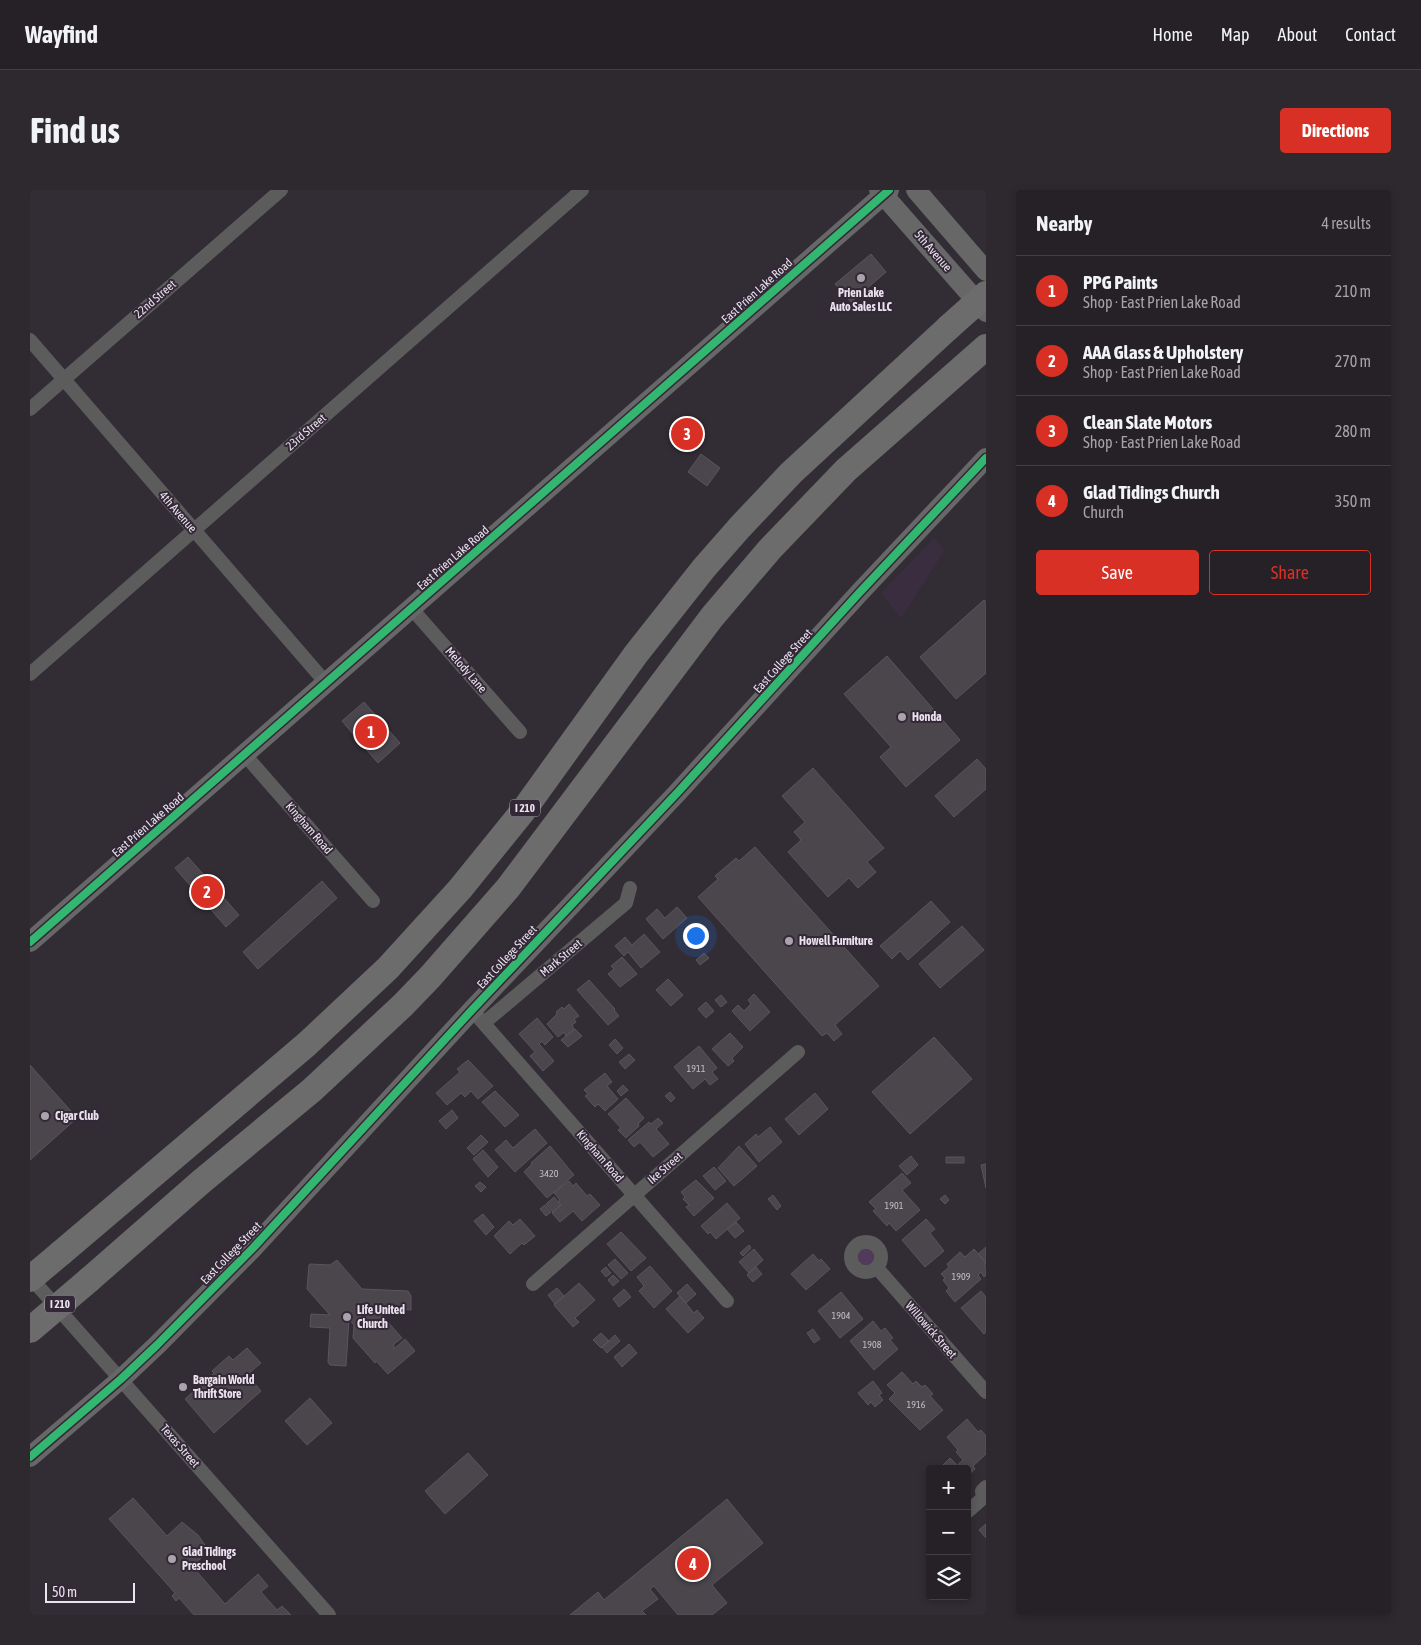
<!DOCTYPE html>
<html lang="en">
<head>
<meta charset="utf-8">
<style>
  :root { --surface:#262127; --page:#2e292f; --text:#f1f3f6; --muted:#a4a3a7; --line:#423e44; --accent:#d93025 }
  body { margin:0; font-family:"Asap Condensed",sans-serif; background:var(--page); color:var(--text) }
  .controls { position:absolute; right:15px; bottom:15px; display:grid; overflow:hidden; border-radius:5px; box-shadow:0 2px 8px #0003 }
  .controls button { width:45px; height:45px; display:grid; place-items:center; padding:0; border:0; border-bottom:1px solid var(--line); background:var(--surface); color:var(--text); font:25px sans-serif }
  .scale { position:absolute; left:15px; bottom:12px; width:90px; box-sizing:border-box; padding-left:5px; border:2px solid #eae3ed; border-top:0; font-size:14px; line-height:18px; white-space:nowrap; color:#eae3ed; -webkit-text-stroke:4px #332837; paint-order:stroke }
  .you { position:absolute; left:665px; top:745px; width:18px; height:18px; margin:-12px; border:4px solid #fff; border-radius:50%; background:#1a73e8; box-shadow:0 0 0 8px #1a73e833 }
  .badge { display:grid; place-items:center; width:32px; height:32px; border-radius:50%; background:var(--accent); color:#fff; font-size:16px; font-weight:700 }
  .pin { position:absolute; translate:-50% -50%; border:2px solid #fff; box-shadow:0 1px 5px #0006 }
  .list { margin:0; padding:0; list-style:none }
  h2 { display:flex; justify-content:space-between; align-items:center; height:65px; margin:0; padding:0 20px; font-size:21px }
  h2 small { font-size:16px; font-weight:400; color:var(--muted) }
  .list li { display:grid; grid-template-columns:32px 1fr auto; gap:15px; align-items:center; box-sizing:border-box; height:70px; padding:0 20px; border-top:1px solid var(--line) }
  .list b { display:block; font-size:19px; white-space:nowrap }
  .list p { margin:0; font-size:16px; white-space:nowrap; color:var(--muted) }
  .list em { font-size:16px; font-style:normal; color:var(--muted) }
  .actions { display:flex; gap:10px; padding:15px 20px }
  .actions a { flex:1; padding:11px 0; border:1px solid var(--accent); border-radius:5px; text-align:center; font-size:18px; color:var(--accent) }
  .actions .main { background:var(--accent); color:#fff }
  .icon { flex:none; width:28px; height:28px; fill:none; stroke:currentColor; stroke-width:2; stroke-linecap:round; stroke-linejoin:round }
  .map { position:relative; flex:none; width:956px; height:1425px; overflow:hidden; border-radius:5px }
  header { display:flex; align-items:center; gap:30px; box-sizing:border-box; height:70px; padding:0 25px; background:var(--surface); border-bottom:1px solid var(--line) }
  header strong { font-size:24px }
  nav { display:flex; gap:28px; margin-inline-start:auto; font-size:18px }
  .intro { display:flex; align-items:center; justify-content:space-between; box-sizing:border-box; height:120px; padding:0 30px }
  h1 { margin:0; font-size:35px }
  .button { padding:12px 22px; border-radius:5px; background:var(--accent); color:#fff; font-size:18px; font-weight:700 }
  main { display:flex; gap:30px; padding:0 30px }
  aside { flex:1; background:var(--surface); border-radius:5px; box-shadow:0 2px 8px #0003 }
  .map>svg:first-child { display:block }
  .built { fill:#3a2d3f }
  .green { fill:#513a5b }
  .building { fill:#4a464c; stroke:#5a555c }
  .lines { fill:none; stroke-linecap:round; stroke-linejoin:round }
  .street { stroke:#5c5c5c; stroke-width:14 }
  .secondary { stroke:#666766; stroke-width:20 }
  .highway { stroke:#6b6c6b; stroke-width:26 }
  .highway-bridge { stroke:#6b6c6b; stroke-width:26 }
  .cycleway-casing { stroke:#332837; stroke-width:11 }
  .cycleway { stroke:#33b770; stroke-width:8 }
  .poi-dot { fill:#aaa3ac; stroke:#332837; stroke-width:2 }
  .labels { text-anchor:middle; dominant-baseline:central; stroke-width:4; stroke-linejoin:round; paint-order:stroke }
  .number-label { font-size:10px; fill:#c2bcc5 }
  .shield { fill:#332837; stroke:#b3abb6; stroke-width:1 }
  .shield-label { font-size:11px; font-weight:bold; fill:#eae3ed }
  .street-label { font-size:12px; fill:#eae3ed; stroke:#332837 }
  .poi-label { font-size:12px; font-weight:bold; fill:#eae3ed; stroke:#332837; text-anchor:start }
</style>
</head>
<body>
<header>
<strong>Wayfind</strong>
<nav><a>Home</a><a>Map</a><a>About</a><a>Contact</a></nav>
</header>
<div class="intro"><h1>Find us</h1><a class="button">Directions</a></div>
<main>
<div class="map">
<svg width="956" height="1425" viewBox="0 0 956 1425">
  <rect width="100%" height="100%" fill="#322c34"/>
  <path class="built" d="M 904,348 L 915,360 L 871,428 L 851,403 Z"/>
  <path class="green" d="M828 1067a8 8 0 1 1 16 0a8 8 0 1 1-16 0Z"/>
  <path class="building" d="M 841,64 L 856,82 L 821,112 L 805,94 Z
    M 657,228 L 666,238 L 663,240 L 669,247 L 658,257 L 644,240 Z
    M 671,264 L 690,278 L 677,296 L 658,282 Z
    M 954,410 L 956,412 L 956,483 L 926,509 L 890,467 Z
    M 857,466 L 930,550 L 876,597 L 850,567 L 861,557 L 814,504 Z
    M 334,512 L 370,553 L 348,573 L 312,531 Z
    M 947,569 L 956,579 L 956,599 L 924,627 L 905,606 Z
    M 783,578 L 854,658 L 837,672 L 846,682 L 828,698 L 819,688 L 798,707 L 758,662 L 771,650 L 764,642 L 775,632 L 752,606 Z
    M 725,657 L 849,796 L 805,835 L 812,844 L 804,851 L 797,843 L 792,846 L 668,707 L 688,689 L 685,686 L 706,668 L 709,671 Z
    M 158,667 L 209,725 L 196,737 L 145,678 Z
    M 292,691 L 307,708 L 228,779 L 213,762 Z
    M 901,711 L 920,732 L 878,770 L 870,761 L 862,769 L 850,756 Z
    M 647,717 L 657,728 L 633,749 L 616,729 L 627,719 L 635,728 Z
    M 932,736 L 954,760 L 910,798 L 889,774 Z
    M 614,744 L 630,762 L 611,778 L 598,762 L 594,766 L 585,756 L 595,747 L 602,755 Z
    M 674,763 L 679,768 L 670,775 L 666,770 Z
    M 592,767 L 607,784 L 590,797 L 578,784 L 584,779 L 581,776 Z
    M 638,789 L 653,805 L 641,816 L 626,800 Z
    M 559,790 L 585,819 L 584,820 L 589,826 L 578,835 L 547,800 Z
    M 724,804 L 740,822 L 720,841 L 702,821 L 708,815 L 714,821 L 721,814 L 718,810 Z
    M 691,805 L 697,812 L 691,817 L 685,810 Z
    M 676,812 L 684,821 L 676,828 L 668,819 Z
    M 539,814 L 549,826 L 544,829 L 546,832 L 542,835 L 544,839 L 536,846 L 534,842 L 528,847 L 517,834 L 527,824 L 526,822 L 532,817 L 534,819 Z
    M 507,828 L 523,847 L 515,855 L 512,851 L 509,854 L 524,871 L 513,881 L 500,866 L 505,862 L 489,844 Z
    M 545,839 L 552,846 L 538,857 L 531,850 Z
    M 700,843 L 713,857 L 702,868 L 704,871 L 698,876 L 682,859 Z
    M 904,847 L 942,889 L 880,944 L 842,902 Z
    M 585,849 L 593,858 L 587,864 L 579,855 Z
    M 669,856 L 687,878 L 682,882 L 688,889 L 680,895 L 675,889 L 663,899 L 644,877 Z
    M 599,864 L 605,870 L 595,879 L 589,872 Z
    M 438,870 L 463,896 L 448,909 L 441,901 L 435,907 L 431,903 L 417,915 L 406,903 L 430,882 L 427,879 Z
    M 0,875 L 47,928 L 0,970 Z
    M 575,883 L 582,892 L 577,896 L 588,909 L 575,921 L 568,914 L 565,917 L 555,906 L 558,904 L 554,900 Z
    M 593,895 L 598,900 L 591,906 L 587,901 Z
    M 465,901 L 489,925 L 475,937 L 452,912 Z
    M 640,902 L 645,908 L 641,912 L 635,906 Z
    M 785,903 L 798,919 L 769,945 L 755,929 Z
    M 596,908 L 614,928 L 608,934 L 609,936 L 596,948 L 588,940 L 591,938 L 578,924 Z
    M 422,920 L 428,928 L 416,939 L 409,931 Z
    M 628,928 L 633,933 L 626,939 L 639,954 L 623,967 L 610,952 L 604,957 L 598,950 L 619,932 L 621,934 Z
    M 740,937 L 752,952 L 729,972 L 715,954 L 726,944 L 728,947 Z
    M 505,939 L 517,953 L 485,982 L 465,960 L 476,950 L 483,958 Z
    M 451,945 L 458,952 L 444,965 L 437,958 Z
    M 520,956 L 544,985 L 517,1008 L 494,982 L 502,974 L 501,973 Z
    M 709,956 L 727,976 L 704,996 L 688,978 Z
    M 453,960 L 468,977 L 458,987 L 443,969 Z
    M 881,966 L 888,975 L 877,985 L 869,976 Z
    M 916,967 L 934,967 L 934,973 L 916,973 Z
    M 956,974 L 956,998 L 951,975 Z
    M 684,977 L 696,991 L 685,1000 L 673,986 Z
    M 872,983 L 881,993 L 872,1000 L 890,1020 L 866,1041 L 859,1033 L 857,1036 L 843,1021 L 846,1019 L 839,1012 Z
    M 666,990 L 684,1008 L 664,1026 L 656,1017 L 659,1015 L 653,1009 L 655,1007 L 651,1002 Z
    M 539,991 L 543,996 L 546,993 L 557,1006 L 560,1004 L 570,1015 L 552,1031 L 543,1021 L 530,1032 L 522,1023 L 531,1015 L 528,1012 L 530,1010 L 524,1003 Z
    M 450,992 L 456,997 L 451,1002 L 445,996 Z
    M 743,1005 L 751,1016 L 747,1020 L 738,1009 Z
    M 915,1005 L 919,1010 L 915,1014 L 910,1009 Z
    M 524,1007 L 531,1015 L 523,1022 L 516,1014 Z
    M 697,1013 L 710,1028 L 686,1049 L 680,1042 L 678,1044 L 671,1036 Z
    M 515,1015 L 521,1022 L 516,1026 L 510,1019 Z
    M 453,1024 L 464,1037 L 456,1045 L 444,1031 Z
    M 490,1029 L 505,1046 L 494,1055 L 492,1053 L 480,1064 L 464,1046 L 479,1031 L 483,1035 Z
    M 896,1029 L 905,1039 L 900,1043 L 914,1061 L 895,1077 L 872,1050 Z
    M 706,1032 L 714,1041 L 705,1048 L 697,1039 Z
    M 591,1042 L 616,1068 L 601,1081 L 577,1054 Z
    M 719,1055 L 721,1058 L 713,1066 L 710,1063 Z
    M 956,1057 L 956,1073 L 948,1064 Z
    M 724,1059 L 733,1070 L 719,1083 L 709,1072 Z
    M 944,1059 L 956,1073 L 954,1074 L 956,1076 L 956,1085 L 954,1087 L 951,1082 L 948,1085 L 951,1089 L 925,1112 L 916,1101 L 919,1098 L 913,1090 L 915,1088 L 911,1084 L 919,1077 L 917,1074 L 930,1062 L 935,1067 Z
    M 783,1064 L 789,1071 L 791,1069 L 800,1079 L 776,1100 L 761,1084 Z
    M 585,1069 L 598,1083 L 591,1089 L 578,1075 Z
    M 307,1070 L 332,1099 L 378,1101 L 381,1106 L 381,1120 L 333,1117 L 339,1123 L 351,1124 L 372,1148 L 364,1154 L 364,1159 L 375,1149 L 385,1161 L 358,1184 L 346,1171 L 345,1173 L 323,1148 L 324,1135 L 319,1129 L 316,1176 L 300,1175 L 298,1172 L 300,1138 L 280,1137 L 281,1124 L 300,1125 L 277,1099 L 279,1075 L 280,1074 L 300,1075 Z
    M 620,1076 L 642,1101 L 624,1118 L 609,1101 L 614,1096 L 607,1087 Z
    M 576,1077 L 581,1083 L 576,1087 L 571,1081 Z
    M 726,1077 L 732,1084 L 723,1092 L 717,1085 Z
    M 583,1085 L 589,1091 L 583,1096 L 578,1090 Z
    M 549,1093 L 565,1110 L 545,1128 L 549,1132 L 543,1137 L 524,1115 Z
    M 657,1094 L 666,1104 L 656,1113 L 647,1103 Z
    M 527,1098 L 534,1106 L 525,1114 L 518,1105 Z
    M 594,1099 L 601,1107 L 589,1117 L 583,1109 Z
    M 951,1101 L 956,1107 L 956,1142 L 954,1144 L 931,1118 Z
    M 811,1102 L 833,1129 L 810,1148 L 788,1121 Z
    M 650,1106 L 664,1123 L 667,1120 L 674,1128 L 658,1143 L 636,1119 Z
    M 843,1131 L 851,1141 L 855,1138 L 863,1148 L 860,1150 L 868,1159 L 844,1180 L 820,1151 Z
    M 783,1139 L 790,1149 L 784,1153 L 777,1143 Z
    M 571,1143 L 579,1151 L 571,1158 L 563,1150 Z
    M 585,1145 L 590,1151 L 577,1163 L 572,1157 Z
    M 599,1154 L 607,1163 L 592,1177 L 584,1167 Z
    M 217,1158 L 231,1173 L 217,1185 L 231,1201 L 184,1243 L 155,1209 L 184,1183 L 182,1181 L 199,1166 L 203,1170 Z
    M 872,1182 L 883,1194 L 886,1191 L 892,1197 L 895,1195 L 903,1204 L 900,1206 L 913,1220 L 890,1240 L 859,1209 L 865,1203 L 857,1195 Z
    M 843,1191 L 852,1203 L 849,1205 L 853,1210 L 845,1217 L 841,1212 L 838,1215 L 828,1203 Z
    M 280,1208 L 302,1233 L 277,1255 L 255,1231 Z
    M 937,1229 L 948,1242 L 951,1240 L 956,1246 L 956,1264 L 943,1276 L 945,1279 L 937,1286 L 937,1279 L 924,1278 L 933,1270 L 926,1262 L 928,1260 L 917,1247 Z
    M 438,1263 L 458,1285 L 415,1324 L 395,1301 Z
    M 920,1268 L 926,1274 L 921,1279 L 916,1279 L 913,1275 Z
    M 103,1308 L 137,1346 L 152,1332 L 168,1345 L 179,1361 L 162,1376 L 195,1414 L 228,1384 L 238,1396 L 231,1402 L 247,1420 L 252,1416 L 261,1425 L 164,1425 L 149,1408 L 146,1411 L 142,1406 L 145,1403 L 79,1329 Z
    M 697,1309 L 733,1353 L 682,1395 L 697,1413 L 682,1425 L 648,1425 L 624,1396 L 620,1399 L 628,1409 L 612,1421 L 616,1425 L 540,1425 L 568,1402 L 574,1410 Z
    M 956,1334 L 956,1348 L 949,1340 Z"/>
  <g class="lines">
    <path class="street" d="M 0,150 L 297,494
      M 0,219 L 251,0
      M 382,419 L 490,542
      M 0,484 L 552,0
      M 215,565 L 343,711
      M 442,820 L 697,1111
      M 454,833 L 596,713 L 600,698
      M821 1067a15 15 0 1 1 30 0a15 15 0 1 1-30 0Z
      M 847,1078 L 956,1202
      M 0,1087 L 299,1425
      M 503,1094 L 768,862
      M 937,1322 L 953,1308 L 952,1301 L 956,1297"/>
    <path class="secondary" d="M 849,0 L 956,122
      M 886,0 L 956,81
      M 0,752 L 859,0
      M 0,1267 L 91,1189 L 127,1155 L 223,1058 L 442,820 L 648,602 L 830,402 L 956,268"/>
    <path class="highway" d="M 31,1063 L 277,854 L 358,778 L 430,699 L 493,621 L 606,464 L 674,378 L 710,337 L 761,283 L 919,137
      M 60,1089 L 172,991 L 282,900 L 373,815 L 400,787 L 478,698 L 682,427 L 740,359 L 816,280 L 956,157"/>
    <path class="highway-bridge" d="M 919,137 L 956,104
      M 0,1089 L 31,1063
      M 0,1140 L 60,1089"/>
    <defs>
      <path id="cycleway" d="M 0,752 L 859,0
        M 0,1267 L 91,1189 L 127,1155 L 223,1058 L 442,820 L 648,602 L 830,402 L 956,268"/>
    </defs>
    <use href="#cycleway" class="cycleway-casing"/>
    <use href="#cycleway" class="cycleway"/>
  </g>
  <g class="poi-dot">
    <circle cx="831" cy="88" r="5"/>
    <circle cx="872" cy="527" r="5"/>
    <circle cx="759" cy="751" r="5"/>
    <circle cx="15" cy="926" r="5"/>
    <circle cx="317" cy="1127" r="5"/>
    <circle cx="153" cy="1197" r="5"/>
    <circle cx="142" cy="1369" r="5"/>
  </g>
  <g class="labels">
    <g class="number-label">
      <text x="666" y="878">1911</text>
      <text x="519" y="983">3420</text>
      <text x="864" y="1015">1901</text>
      <text x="931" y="1086">1909</text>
      <text x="811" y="1125">1904</text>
      <text x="842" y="1154">1908</text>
      <text x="886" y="1214">1916</text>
    </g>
    <g class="shield">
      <rect x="480" y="609.5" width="30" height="17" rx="4"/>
      <rect x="15" y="1105.5" width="30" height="17" rx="4"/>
    </g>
    <g class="shield-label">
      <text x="495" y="618">I 210</text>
      <text x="30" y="1114">I 210</text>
    </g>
    <g class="street-label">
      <text transform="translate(903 61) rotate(49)">5th Avenue</text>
      <text transform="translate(727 101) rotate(-42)">East Prien Lake Road</text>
      <text transform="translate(125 109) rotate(-41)">22nd Street</text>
      <text transform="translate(276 242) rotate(-41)">23rd Street</text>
      <text transform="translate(148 322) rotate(49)">4th Avenue</text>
      <text transform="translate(423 368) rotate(-41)">East Prien Lake Road</text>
      <text transform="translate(753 471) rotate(-48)">East College Street</text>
      <text transform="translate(436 480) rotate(49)">Melody Lane</text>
      <text transform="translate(118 635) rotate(-41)">East Prien Lake Road</text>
      <text transform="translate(279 638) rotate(49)">Kingham Road</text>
      <text transform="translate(477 767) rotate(-47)">East College Street</text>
      <text transform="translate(531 768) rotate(-40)">Mark Street</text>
      <text transform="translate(570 966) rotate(49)">Kingham Road</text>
      <text transform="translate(635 978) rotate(-41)">Ike Street</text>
      <text transform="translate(201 1063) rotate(-46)">East College Street</text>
      <text transform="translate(901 1140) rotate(49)">Willowick Street</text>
      <text transform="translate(150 1256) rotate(49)">Texas Street</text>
    </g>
    <g class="poi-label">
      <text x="831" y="103" text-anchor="middle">Prien Lake<tspan x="831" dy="14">Auto Sales LLC</tspan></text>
      <text x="882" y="527">Honda</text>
      <text x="769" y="751">Howell Furniture</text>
      <text x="25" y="926">Cigar Club</text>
      <text x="327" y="1120">Life United<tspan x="327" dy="14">Church</tspan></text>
      <text x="163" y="1190">Bargain World<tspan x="163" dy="14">Thrift Store</tspan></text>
      <text x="152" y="1362">Glad Tidings<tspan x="152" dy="14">Preschool</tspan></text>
    </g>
  </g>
</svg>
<div class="controls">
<button>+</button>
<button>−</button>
<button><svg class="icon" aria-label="layers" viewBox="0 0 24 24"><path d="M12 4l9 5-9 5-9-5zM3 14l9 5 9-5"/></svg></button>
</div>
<div class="scale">50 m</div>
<div class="you"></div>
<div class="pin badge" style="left:341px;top:542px">1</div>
<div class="pin badge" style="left:177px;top:702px">2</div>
<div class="pin badge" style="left:657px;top:244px">3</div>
<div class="pin badge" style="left:663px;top:1374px">4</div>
</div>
<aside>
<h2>Nearby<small>4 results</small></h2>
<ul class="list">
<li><span class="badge">1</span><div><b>PPG Paints</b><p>Shop · East Prien Lake Road</p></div><em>210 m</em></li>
<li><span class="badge">2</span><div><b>AAA Glass &amp; Upholstery</b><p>Shop · East Prien Lake Road</p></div><em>270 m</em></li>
<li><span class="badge">3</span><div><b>Clean Slate Motors</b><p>Shop · East Prien Lake Road</p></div><em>280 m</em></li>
<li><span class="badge">4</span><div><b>Glad Tidings Church</b><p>Church</p></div><em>350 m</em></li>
</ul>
<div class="actions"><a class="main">Save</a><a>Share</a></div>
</aside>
</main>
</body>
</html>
